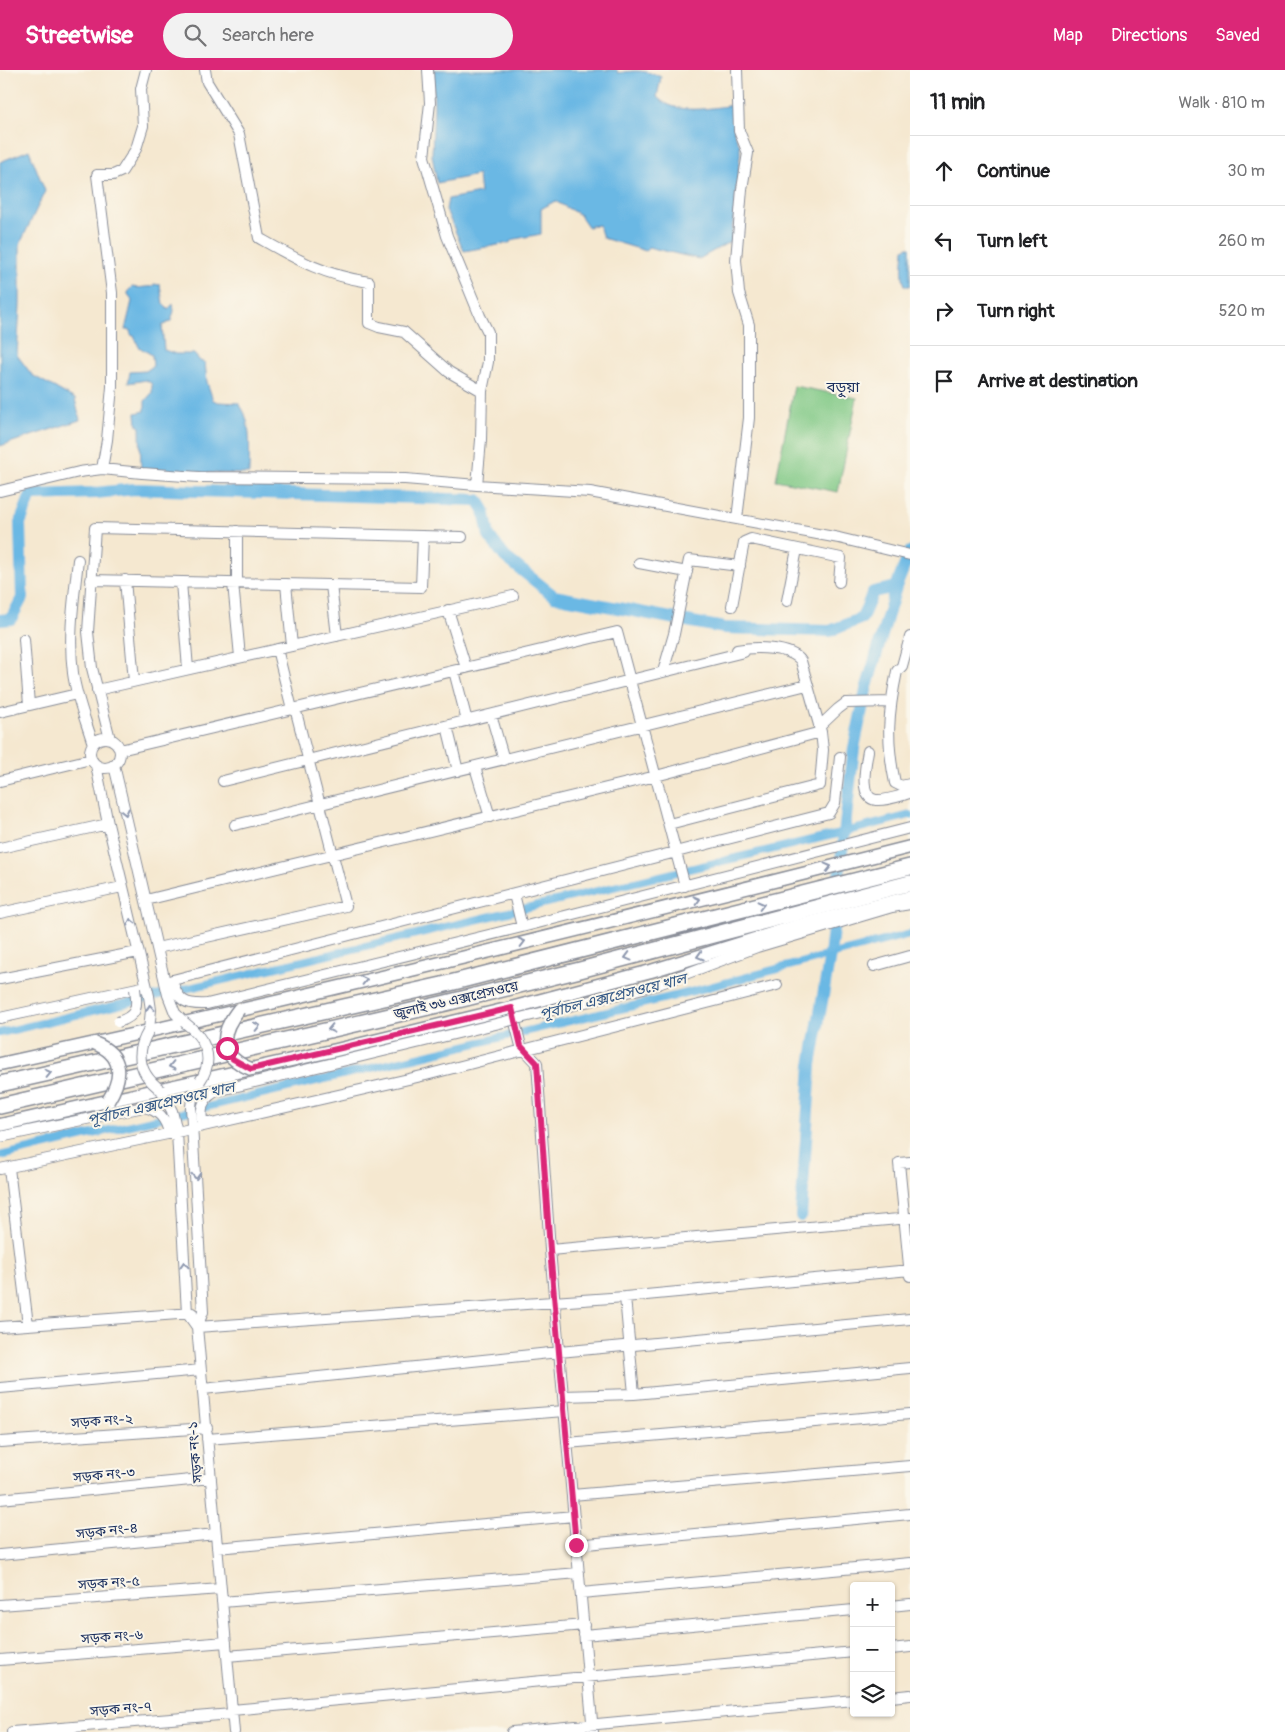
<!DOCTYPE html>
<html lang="en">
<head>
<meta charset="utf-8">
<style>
  :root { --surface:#fff; --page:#f2f2f2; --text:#202124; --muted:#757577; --line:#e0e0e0; --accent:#db2777 }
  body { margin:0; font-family:Pangolin,"Noto Sans Bengali",sans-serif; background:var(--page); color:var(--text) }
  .controls { position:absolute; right:15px; bottom:15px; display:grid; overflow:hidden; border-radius:5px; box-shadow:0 1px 4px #0004 }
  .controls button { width:45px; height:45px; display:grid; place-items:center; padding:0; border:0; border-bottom:1px solid var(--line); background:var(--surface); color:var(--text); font:25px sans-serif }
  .stop { position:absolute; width:15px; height:15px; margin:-11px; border:4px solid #db2777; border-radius:50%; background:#fff }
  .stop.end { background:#db2777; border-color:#fff; box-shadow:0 1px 5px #0008 }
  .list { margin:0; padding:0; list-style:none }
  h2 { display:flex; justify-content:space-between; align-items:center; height:65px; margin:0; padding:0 20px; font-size:21px }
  h2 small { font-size:16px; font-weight:400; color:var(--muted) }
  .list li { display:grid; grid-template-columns:32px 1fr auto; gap:15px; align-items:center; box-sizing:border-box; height:70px; padding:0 20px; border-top:1px solid var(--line) }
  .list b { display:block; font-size:19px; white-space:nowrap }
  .list em { font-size:16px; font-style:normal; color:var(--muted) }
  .icon { flex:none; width:28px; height:28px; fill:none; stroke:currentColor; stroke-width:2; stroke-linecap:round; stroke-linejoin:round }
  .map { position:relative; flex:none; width:910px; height:1662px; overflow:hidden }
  header { display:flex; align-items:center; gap:30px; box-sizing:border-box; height:70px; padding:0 25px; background:var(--accent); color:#fff }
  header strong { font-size:24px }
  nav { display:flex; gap:28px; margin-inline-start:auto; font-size:18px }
  .search { width:350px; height:45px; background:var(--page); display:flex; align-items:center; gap:12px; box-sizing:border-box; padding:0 18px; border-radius:28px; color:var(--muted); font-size:19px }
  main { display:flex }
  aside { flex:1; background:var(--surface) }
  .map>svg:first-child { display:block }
  .green { fill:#7fc884; stroke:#4d7c71 }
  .water { fill:#6ab8e4; stroke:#4274a1 }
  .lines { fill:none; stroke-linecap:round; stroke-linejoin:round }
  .canal { stroke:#6ab8e4; stroke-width:8 }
  .river { stroke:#6ab8e4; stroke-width:12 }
  .minor-casing { stroke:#888c97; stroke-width:12 }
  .major-casing { stroke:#888c97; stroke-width:15 }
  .highway-casing { stroke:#888c97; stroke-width:18 }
  .minor { stroke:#fff; stroke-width:10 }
  .major { stroke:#fff; stroke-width:12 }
  .highway { stroke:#fff; stroke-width:15 }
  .minor-bridge-casing { stroke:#888c97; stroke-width:12; stroke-linecap:butt }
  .major-bridge-casing { stroke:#888c97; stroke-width:15; stroke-linecap:butt }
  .minor-bridge { stroke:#fff; stroke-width:10 }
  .major-bridge { stroke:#fff; stroke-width:12 }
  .oneway { stroke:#8d97ae }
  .route { stroke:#db2777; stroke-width:6 }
  .labels { text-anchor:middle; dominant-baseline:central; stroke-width:4; stroke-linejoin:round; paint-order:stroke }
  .street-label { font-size:14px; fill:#1b2f5e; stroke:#fbf7ec }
  .neighbourhood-label { font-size:15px; fill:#1b2f5e; stroke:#fbf7ec }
  .water-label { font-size:15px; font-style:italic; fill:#335886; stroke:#fbf7ec }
</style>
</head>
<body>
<header>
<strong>Streetwise</strong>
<div class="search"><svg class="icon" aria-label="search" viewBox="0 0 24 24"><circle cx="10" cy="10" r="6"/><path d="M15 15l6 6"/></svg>Search here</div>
<nav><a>Map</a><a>Directions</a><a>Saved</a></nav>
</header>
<main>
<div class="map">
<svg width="910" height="1662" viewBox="0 0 910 1662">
  <rect width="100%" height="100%" fill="#fbf7ec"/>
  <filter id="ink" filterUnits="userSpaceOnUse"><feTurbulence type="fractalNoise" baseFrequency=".02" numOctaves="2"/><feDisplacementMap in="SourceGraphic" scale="10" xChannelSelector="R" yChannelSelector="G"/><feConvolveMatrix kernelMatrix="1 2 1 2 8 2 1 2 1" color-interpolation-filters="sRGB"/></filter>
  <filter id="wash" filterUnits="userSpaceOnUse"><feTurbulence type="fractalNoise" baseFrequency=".0096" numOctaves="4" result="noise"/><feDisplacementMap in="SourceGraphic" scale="20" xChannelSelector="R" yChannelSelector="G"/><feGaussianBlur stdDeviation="1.12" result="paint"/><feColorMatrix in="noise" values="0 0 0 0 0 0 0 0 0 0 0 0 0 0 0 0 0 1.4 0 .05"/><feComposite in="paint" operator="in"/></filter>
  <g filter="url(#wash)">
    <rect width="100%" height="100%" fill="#f5e8d0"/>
    <path class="green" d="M 794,316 L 857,328 L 838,422 L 776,410 Z"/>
    <path class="water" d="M 433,0 L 617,0 L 618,3 C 637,0 645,0 661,7 L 657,27 C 676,46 710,38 734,35 L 734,62 L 740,76 L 740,85 L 731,171 L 699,189 L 648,177 L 646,181 L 603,168 L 599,155 L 590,156 L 589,158 L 580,145 L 555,131 L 541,139 L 541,164 L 515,169 L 509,173 L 464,181 L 446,140 L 448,129 L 480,123 L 478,105 L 437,113 L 432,85 L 434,37 Z
      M 29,80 L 45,121 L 20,174 L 20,235 L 17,285 L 32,305 L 75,329 L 80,350 L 0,376 L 0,92 Z
      M 908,177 L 910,177 L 910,216 L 905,216 C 901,205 903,191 904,179 Z
      M 154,214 L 160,215 L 163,234 L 168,239 L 173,234 L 174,241 L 171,251 L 162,256 L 164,280 L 176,284 L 194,284 L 200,291 L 205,293 L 207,312 L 213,330 L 218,332 L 238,333 C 253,348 249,384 249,404 L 141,401 L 140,357 L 137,355 L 136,343 L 145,341 L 145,331 L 152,323 L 152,314 L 146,310 L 128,313 L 130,302 L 146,301 L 153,296 L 152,285 L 139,277 L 134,266 L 131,265 L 130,260 L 125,260 L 132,231 L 127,222 L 132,217 C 141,219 144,216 152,217 Z"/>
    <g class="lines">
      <path class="canal" d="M 0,963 L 845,762 L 910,745
        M 0,1086 L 675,926 L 910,864"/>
      <path class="river" d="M 0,550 L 11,549 L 22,528 L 20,453 L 31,425 L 95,423 L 135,419 L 478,430 L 484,440 L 489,466 L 505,487 L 554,526 L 724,558 L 830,561 L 862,548 L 873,522 L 896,517
        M 801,1146 L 811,995 L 830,885 L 854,678 L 866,620 L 896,517 L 910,482"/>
    </g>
  </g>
  <g filter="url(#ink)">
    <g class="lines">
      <defs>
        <path id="minor" d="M 205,0 L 207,12 L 239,64 L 259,168 C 298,190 323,205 369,212 L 369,253 L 379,257 L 404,262 L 449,302 L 482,321
          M 428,0 L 430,33 L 424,87 L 447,166 L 480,246 L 488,262 L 488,292 L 482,321 L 481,370 L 477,415
          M 737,0 L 739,61 L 748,83 L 742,119 L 736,190 L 739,223 L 749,255 L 749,348 L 737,449
          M 102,399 L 107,370 L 112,317 L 112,223 L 97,105 L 113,105 L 122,101 L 136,79 L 143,56 L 141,19 L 146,0
          M 0,421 L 79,402 L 102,399 L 142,403 L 199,407 L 405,409 L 477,415 L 590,422 L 839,468 L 910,485
          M 78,490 C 74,528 68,565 73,603 C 76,627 86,651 93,674
          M 639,493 L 687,502
          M 91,510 L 421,517 L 423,466
          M 125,510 L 134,611
          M 181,512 L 188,599
          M 233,513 L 240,587
          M 237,513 L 237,461
          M 286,514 L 292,576
          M 331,515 L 337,566
          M 787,531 L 797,479
          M 732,536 L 744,472 L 751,469 L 841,488 L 839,512
          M 448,540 L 466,598
          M 910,567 L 902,596 L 897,601 C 888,644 886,670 895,713 L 901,716 L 910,714
          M 24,569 L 29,635
          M 277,579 L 292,639
          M 454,601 L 467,651
          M 663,602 L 674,564 L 689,490 L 740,496
          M 97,620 L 513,526
          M 0,642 L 77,624
          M 491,645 L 504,690
          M 447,656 L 458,701
          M 819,657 L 838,639 L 846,633 L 891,632
          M90 683a15 15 0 1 1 30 0a15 15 0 1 1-30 0Z
          M 110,669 L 92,598 L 88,562 L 95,458 L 462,467
          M 120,680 L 617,562 L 685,816
          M 868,681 C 866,693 858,728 876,730 C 886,731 899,726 910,723
          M 96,695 L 108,754 L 149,926 L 151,940 L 149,960
          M 114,695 L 168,925 L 175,943 L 184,952
          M 475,697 L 490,747
          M 0,711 L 91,689
          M 223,711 L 744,582
          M 669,754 L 820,715 L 823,680 L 821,662 L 801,591 C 791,576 753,577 737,580
          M 235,755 L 807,615
          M 0,778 L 108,754
          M 514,824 L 522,857
          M 146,830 L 656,706 L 821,662
          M 0,843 L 122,817
          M 157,878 L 346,836 L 295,638
          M 874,896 L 910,886
          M 0,909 L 138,882
          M 172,910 C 178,932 186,935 207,934 L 522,857 L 910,758
          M 165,912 L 829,743 L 835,733 L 840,687
          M 512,941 L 521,976 L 537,993 L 550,1180 L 593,1662
          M 0,948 L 142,917
          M 520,948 L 656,915 L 757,877 L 892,837 L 910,834
          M 200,1011 L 192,1028 L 191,1037 L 203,1242 L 197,1257 L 234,1662
          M 161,1020 L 172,1041 L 177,1062 L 187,1243 L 197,1257
          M 211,1053 L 202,1050 C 200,1036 204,1027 217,1021 L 508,951
          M 0,1067 L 144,1037 C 159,1040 166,1049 169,1063
          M 9,1098 L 28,1255
          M 0,1099 L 177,1062 L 426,1005 L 777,915
          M 550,1180 L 910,1148
          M 910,1206 L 899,1093 L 910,1092
          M 625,1227 L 634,1324
          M 0,1257 L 192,1243
          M 197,1257 L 625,1227 L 910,1200
          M 0,1318 L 201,1300
          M 203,1319 L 559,1282 L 910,1249
          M 563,1326 L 634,1324 L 910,1298
          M 207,1369 L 564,1341
          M 0,1372 L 207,1358
          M 567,1373 L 910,1344
          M 572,1425 L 910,1396
          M 0,1429 L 211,1408
          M 576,1475 L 910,1444
          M 217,1478 L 574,1446
          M 0,1485 L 216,1464
          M 581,1523 L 910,1493
          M 222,1532 L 579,1503
          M 0,1535 L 221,1519
          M 891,1536 L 910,1534
          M 584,1565 L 854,1540
          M 891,1579 L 910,1577
          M 227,1586 L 584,1555
          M 0,1590 L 226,1572
          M 891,1627 L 910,1625
          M 232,1640 L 854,1582
          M 12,1662 L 232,1644
          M 512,1662 L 854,1630"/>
        <path id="major" d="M 0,994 C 305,928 608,853 910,777
          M 0,1055 L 336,980 L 511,938 L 651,901 L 797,856 L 910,827"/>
        <path id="highway" d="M 0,1014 L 442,915 L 910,797
          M 0,1036 L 446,933 L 580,900 L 910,813"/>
      </defs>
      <use href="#minor" class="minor-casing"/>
      <use href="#major" class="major-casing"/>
      <use href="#highway" class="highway-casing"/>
      <use href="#minor" class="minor"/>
      <use href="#major" class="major"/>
      <use href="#highway" class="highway"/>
      <defs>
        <path id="minor-bridge" d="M 508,951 L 520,948
          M 118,952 C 137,946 138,938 135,919
          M 184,952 C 204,967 216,988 200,1011
          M 149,960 C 134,984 139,1004 161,1020"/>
        <path id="major-bridge" d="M 239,939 C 219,964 218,986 251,999
          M 94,973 C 124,985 123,1007 108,1031"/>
      </defs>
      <use href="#minor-bridge" class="minor-bridge-casing"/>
      <use href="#major-bridge" class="major-bridge-casing"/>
      <use href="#minor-bridge" class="minor-bridge"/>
      <use href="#major-bridge" class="major-bridge"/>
    </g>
    <defs><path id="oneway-chevron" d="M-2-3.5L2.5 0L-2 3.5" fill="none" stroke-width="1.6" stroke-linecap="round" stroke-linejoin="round" transform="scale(1.25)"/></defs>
    <g class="oneway">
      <use href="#oneway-chevron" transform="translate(125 742) rotate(77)"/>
      <use href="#oneway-chevron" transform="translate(828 797) rotate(-14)"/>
      <use href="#oneway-chevron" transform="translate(697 830) rotate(-14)"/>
      <use href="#oneway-chevron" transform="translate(761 835) rotate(-14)"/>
      <use href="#oneway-chevron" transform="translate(131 852) rotate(-103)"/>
      <use href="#oneway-chevron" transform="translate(522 872) rotate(-14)"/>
      <use href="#oneway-chevron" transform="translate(700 886) rotate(163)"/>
      <use href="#oneway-chevron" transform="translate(628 887) rotate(165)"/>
      <use href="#oneway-chevron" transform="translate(364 910) rotate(-13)"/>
      <use href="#oneway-chevron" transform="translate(150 938) rotate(-95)"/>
      <use href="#oneway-chevron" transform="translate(257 956) rotate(-13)"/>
      <use href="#oneway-chevron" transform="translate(331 959) rotate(167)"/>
      <use href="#oneway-chevron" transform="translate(172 996) rotate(167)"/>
      <use href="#oneway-chevron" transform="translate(48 1003) rotate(-13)"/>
      <use href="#oneway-chevron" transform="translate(196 1106) rotate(87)"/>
      <use href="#oneway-chevron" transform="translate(184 1195) rotate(-93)"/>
    </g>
  </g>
  <g class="lines" filter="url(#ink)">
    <path class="route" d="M 227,978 L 233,989 L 251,999 L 512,938 L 521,976 L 537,993 L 550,1180 L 576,1475"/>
  </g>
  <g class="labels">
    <g class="street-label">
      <text transform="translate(456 930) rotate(-13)">জুলাই ৩৬ এক্সপ্রেসওয়ে</text>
      <text transform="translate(102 1351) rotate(-4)">সড়ক নং-২</text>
      <text transform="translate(195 1382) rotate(-95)">সড়ক নং-১</text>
      <text transform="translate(104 1405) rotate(-5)">সড়ক নং-৩</text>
      <text transform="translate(107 1461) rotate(-6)">সড়ক নং-৪</text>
      <text transform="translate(109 1513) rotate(-4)">সড়ক নং-৫</text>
      <text transform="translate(112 1567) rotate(-4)">সড়ক নং-৬</text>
      <text transform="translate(121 1639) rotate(-5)">সড়ক নং-৭</text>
    </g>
    <g class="neighbourhood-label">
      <text x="843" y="317">বড়ুয়া</text>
    </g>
    <g class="water-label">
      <text transform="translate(613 927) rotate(-14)">পূর্বাচল এক্সপ্রেসওয়ে খাল</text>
      <text transform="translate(161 1034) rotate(-13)">পূর্বাচল এক্সপ্রেসওয়ে খাল</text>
    </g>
  </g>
</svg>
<div class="controls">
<button>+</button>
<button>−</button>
<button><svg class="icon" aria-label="layers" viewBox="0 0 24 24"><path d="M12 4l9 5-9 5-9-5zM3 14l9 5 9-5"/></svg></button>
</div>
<div class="stop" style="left:227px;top:978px"></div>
<div class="stop end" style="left:576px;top:1475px"></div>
</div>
<aside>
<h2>11 min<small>Walk · 810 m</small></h2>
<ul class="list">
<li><svg class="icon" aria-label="ahead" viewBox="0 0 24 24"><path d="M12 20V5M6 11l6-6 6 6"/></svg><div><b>Continue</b></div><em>30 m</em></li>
<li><svg class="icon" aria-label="left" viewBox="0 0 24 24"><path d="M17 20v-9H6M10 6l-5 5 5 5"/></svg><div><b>Turn left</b></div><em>260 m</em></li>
<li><svg class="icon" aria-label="right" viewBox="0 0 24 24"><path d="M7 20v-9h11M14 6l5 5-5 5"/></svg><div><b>Turn right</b></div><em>520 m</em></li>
<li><svg class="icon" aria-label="arrive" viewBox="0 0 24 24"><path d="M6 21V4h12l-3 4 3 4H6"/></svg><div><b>Arrive at destination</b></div></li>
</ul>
</aside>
</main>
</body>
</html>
